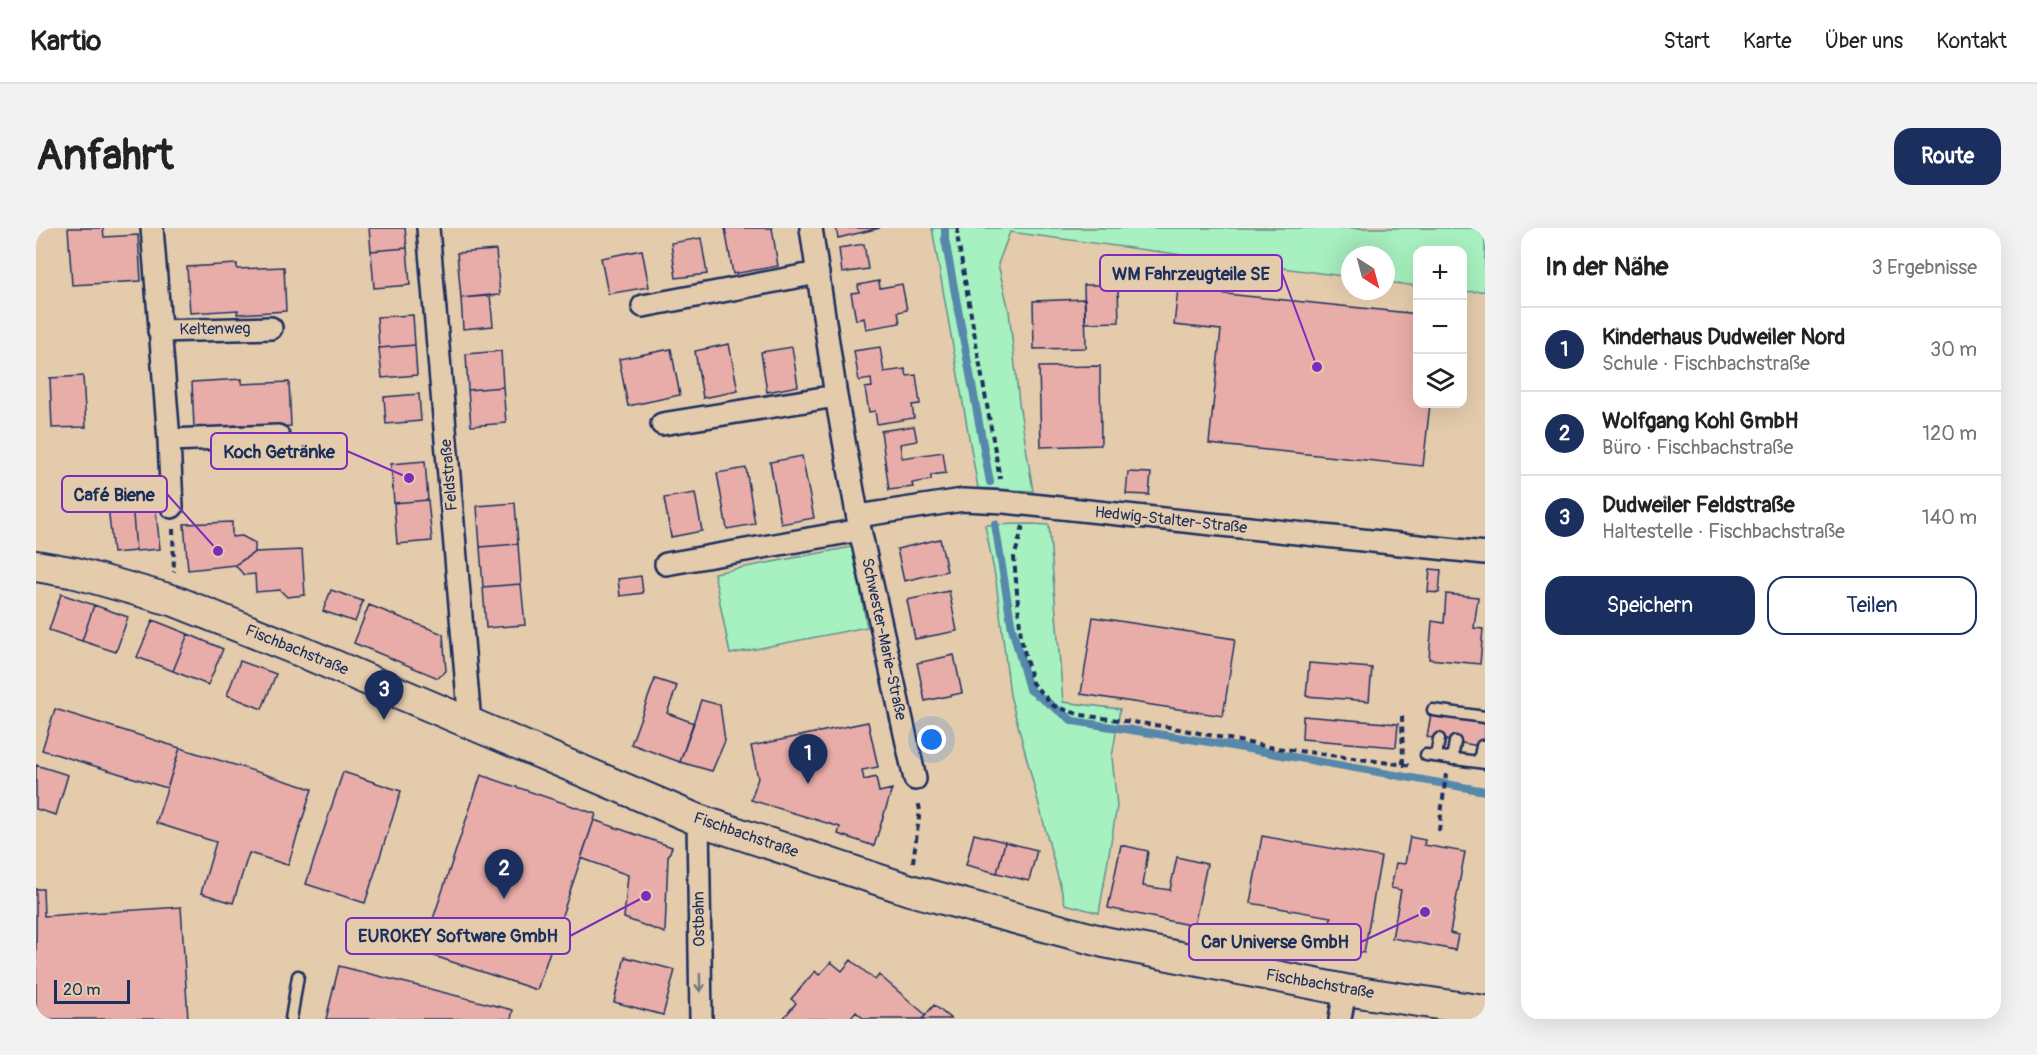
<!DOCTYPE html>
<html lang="de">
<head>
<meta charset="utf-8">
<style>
  :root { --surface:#fff; --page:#f2f2f2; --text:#222; --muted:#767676; --line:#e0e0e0; --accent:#1b2f5e }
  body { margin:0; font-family:Pangolin,sans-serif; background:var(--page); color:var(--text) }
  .controls { position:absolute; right:18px; top:18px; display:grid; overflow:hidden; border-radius:12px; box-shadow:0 6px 24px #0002 }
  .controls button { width:54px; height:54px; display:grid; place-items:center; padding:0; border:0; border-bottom:2px solid var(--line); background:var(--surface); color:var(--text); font:30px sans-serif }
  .compass { position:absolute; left:1305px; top:18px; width:54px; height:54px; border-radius:50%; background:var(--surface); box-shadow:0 6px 24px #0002; rotate:144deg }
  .scale { position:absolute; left:18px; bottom:15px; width:76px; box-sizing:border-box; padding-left:6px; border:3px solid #1b2f5e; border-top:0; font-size:16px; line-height:21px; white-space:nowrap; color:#1b2f5e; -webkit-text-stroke:4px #e4cbac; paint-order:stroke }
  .you { position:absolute; left:896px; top:512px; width:21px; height:21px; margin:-15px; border:4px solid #fff; border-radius:50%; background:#1a73e8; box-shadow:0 0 0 9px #1a73e833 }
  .badge { display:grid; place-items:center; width:39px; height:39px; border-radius:50%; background:var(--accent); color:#fff; font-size:20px; font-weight:700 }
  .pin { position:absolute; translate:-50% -50px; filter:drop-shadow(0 2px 3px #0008) }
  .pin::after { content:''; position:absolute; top:32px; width:21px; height:18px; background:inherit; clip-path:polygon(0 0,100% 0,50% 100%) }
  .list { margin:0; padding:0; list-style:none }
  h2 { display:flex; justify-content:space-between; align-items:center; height:78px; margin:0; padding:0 24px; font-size:26px }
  h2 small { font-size:20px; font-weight:400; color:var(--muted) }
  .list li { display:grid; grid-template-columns:39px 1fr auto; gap:18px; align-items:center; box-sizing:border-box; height:84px; padding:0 24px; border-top:2px solid var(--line) }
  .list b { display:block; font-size:22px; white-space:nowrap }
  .list p { margin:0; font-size:20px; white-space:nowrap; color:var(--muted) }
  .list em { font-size:20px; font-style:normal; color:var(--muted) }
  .actions { display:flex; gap:12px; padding:18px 24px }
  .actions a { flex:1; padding:14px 0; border:2px solid var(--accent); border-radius:18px; text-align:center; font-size:21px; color:var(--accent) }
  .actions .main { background:var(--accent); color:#fff }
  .icon { flex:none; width:33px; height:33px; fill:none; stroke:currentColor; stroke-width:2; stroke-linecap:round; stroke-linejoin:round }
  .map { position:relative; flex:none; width:1449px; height:791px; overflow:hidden; border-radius:18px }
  header { display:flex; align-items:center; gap:36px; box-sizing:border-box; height:84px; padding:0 30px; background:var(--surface); border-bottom:2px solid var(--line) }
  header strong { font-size:28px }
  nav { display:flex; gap:33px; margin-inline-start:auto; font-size:21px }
  .intro { display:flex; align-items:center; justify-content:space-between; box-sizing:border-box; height:144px; padding:0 36px }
  h1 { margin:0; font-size:42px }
  .button { padding:15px 27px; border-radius:18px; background:var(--accent); color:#fff; font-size:21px; font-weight:700 }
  main { display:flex; gap:36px; padding:0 36px }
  aside { flex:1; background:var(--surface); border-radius:18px; box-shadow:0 6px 24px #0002 }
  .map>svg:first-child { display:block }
  .green { fill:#a7f0bf; stroke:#61908e; stroke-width:1.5 }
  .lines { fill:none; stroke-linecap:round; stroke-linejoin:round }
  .stream { stroke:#58a; stroke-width:8 }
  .building { fill:#e8ada8; stroke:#1b2f5e; stroke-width:1.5 }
  .lane-casing { stroke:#1b2f5e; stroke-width:15 }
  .street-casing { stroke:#1b2f5e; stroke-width:26 }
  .secondary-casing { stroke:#1b2f5e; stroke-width:34 }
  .path { stroke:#1b2f5e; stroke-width:4; stroke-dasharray:6 4.5; stroke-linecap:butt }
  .lane { stroke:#e4cbac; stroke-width:10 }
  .street { stroke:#e4cbac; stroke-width:21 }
  .secondary { stroke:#e4cbac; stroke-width:30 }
  .oneway { stroke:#757581 }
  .labels { text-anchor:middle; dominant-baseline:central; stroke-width:4.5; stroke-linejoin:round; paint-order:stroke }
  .street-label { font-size:16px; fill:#1b2f5e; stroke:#e4cbac }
  .leader { fill:none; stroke:#7b2cbf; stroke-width:2 }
  .callout-dot { fill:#7b2cbf; stroke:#e4cbac; stroke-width:2 }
  .callout { fill:#e4cbac; stroke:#7b2cbf; stroke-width:2 }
  .callout-label { font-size:18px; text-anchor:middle; font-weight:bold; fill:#1b2f5e }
</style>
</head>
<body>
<header>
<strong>Kartio</strong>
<nav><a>Start</a><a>Karte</a><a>Über uns</a><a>Kontakt</a></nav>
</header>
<div class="intro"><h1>Anfahrt</h1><a class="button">Route</a></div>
<main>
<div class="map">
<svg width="1449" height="791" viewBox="0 0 1449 791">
  <rect width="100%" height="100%" fill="#e4cbac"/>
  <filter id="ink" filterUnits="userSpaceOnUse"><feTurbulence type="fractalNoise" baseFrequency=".0167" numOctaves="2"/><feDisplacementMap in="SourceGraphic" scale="12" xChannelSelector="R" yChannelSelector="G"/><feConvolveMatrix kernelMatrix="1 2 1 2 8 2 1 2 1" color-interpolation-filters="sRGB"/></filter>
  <g filter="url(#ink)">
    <path class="green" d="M 896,0 L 1449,0 L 1449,63 L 1427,64 L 1426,22 L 1382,22 L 1381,58 L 1350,54 L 1350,27 L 1314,27 L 1314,49 L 974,4 L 962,36 L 973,83 L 983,175 L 997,263 L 942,260 Z
      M 994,296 L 1013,297 L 1027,474 L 1084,481 L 1076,529 L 1081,578 L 1063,685 L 1029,676 L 974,467 L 960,353 L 949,297 Z
      M 816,319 L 831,399 L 694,426 L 678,345 Z"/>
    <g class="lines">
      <path class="stream" d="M 909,0 L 909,11 L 954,254
        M 959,296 L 976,400 L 993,461 L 1037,493 L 1173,514 L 1449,563"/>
    </g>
    <path class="building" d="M 32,0 L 67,0 L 68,9 L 102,7 L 105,53 L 36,57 Z
      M 333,0 L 369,0 L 371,20 L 335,23 Z
      M 689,0 L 736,0 L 742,38 L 697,46 Z
      M 800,0 L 844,0 L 802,10 Z
      M 665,10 L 671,46 L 640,50 L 635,15 Z
      M 828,16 L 832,41 L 806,45 L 803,20 Z
      M 371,20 L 374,57 L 338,60 L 335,23 Z
      M 460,22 L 464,67 L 425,70 L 421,25 Z
      M 606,22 L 613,59 L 572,66 L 565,30 Z
      M 201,36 L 201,41 L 248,39 L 250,83 L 201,86 L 202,82 L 154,85 L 151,39 Z
      M 843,53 L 844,60 L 866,56 L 871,82 L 862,84 L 864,95 L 830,101 L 828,90 L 820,92 L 815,65 L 823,64 L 822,57 Z
      M 1048,57 L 1082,57 L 1083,94 L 1049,95 Z
      M 1142,61 L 1382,86 L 1382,176 L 1394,176 L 1387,238 L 1173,216 L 1185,102 L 1138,97 Z
      M 454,67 L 457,98 L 427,101 L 425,70 Z
      M 1049,71 L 1050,120 L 998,121 L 997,73 Z
      M 377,87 L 379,117 L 343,120 L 341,89 Z
      M 693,116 L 702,163 L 667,170 L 659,123 Z
      M 379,117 L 381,147 L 346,150 L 343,120 Z
      M 756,119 L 762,158 L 731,164 L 725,124 Z
      M 844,119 L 848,144 L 869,141 L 871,148 L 880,147 L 884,176 L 876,177 L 878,190 L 841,196 L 839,183 L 833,184 L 829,160 L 836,159 L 835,151 L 823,153 L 818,123 Z
      M 635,121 L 644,167 L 592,178 L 583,131 Z
      M 465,123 L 467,159 L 432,162 L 430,126 Z
      M 1064,138 L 1065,217 L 1005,219 L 1003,139 Z
      M 47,148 L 50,199 L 16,200 L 14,150 Z
      M 206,151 L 206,156 L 253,154 L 255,198 L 206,201 L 206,197 L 158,200 L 156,154 Z
      M 467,159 L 470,195 L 435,198 L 432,162 Z
      M 383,166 L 385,193 L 350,196 L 348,169 Z
      M 878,198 L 881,213 L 864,216 L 866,230 L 907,224 L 910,245 L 895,247 L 895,252 L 876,255 L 877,259 L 853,262 L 845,203 Z
      M 766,228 L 778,290 L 745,296 L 734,234 Z
      M 389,233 L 392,272 L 358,275 L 355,236 Z
      M 710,240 L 719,296 L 691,301 L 681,245 Z
      M 1092,244 L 1115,245 L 1113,267 L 1090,266 Z
      M 659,265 L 666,303 L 635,309 L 628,270 Z
      M 392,272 L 396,313 L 361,316 L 358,275 Z
      M 119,273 L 124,321 L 100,323 L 96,275 Z
      M 96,275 L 100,323 L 77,325 L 72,278 Z
      M 479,275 L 482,316 L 444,319 L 441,278 Z
      M 196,294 L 196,309 L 206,308 L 219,315 L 219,324 L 199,337 L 152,342 L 148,296 Z
      M 904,311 L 911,343 L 868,353 L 861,321 Z
      M 482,316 L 485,356 L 447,359 L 444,319 Z
      M 266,322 L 269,367 L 251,369 L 244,362 L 220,364 L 219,346 L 208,347 L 199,337 L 219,324 Z
      M 1394,341 L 1405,342 L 1403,365 L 1392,364 Z
      M 605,348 L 607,365 L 584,368 L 582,351 Z
      M 485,356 L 489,397 L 450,400 L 447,359 Z
      M 295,362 L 327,373 L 319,394 L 287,383 Z
      M 913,363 L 921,403 L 879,411 L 871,372 Z
      M 25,366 L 58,377 L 46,413 L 13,402 Z
      M 1410,366 L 1442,369 L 1438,400 L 1447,401 L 1444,436 L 1393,431 L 1396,393 L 1408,395 Z
      M 58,377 L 92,389 L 80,424 L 46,413 Z
      M 333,377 L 407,406 L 410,443 L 402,450 L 318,415 Z
      M 1057,389 L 1199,411 L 1187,488 L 1045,466 Z
      M 117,392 L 152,406 L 137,443 L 101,429 Z
      M 152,406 L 187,421 L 172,457 L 137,443 Z
      M 918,427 L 926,465 L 889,473 L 881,435 Z
      M 204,433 L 240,446 L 226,481 L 191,467 Z
      M 1273,435 L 1336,440 L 1333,473 L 1270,468 Z
      M 619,451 L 641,458 L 631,485 L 658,495 L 644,534 L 595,516 Z
      M 665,472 L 684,477 L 689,513 L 676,543 L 644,534 Z
      M 19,481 L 144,520 L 131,560 L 6,522 Z
      M 1395,486 L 1449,496 L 1449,519 L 1391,509 Z
      M 1267,488 L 1362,496 L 1360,519 L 1266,511 Z
      M 832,494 L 842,539 L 826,542 L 828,552 L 840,549 L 843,564 L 856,561 L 838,618 L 802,606 L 804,599 L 715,572 L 722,550 L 715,518 Z
      M 144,520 L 276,561 L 252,637 L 213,625 L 197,675 L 165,665 L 180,614 L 120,595 Z
      M 0,537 L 32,547 L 20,587 L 0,581 Z
      M 307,544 L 365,563 L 329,675 L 270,656 Z
      M 445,547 L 560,586 L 501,762 L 386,724 Z
      M 558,592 L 636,619 L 632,629 L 629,705 L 588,690 L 592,647 L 545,630 Z
      M 938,606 L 969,614 L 961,645 L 930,637 Z
      M 1226,608 L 1345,629 L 1328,725 L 1290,718 L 1295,689 L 1214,675 Z
      M 1374,609 L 1389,612 L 1388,617 L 1429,624 L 1414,705 L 1422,707 L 1419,722 L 1356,710 L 1365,662 L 1355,660 L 1360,635 L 1369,636 Z
      M 969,614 L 1001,622 L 993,653 L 961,645 Z
      M 1085,617 L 1112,623 L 1107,658 L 1134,662 L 1141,629 L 1171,636 L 1158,698 L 1072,680 Z
      M 0,661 L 7,661 L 8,688 L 145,679 L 152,791 L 0,791 Z
      M 589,729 L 639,742 L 627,787 L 578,774 Z
      M 815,732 L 839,752 L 843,747 L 890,787 L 886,791 L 828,791 L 820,784 L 814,791 L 747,791 L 760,775 L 755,771 L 779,743 L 783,747 L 795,734 L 806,743 Z
      M 303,738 L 477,782 L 475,791 L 290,791 Z
      M 898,777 L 915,791 L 886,791 Z"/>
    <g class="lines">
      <defs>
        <path id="lane" d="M 1397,482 L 1449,489
          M 1390,527 L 1449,535
          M 1400,528 L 1403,511
          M 1416,531 L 1419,514
          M 1443,534 L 1446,518
          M 255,791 L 262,748"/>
        <path id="street" d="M 116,0 L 133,212 L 136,279
          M 392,0 L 434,495
          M 775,0 L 800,168 L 824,302 L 879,551
          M 607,78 L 782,45
          M 123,103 L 235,100
          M 626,196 L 800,168
          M 133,212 L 242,208
          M 822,288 L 927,272 L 968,274 L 1449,325
          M 630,336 L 824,302
          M 662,592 L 665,791
          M 1304,791 L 1309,762"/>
        <path id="secondary" d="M 0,338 L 40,345 L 139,373 L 264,423 L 662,592 L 874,662 L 1068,714 L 1309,762 L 1449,783"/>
      </defs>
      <use href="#lane" class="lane-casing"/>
      <use href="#street" class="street-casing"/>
      <use href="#secondary" class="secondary-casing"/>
      <path class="path" d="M 922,0 L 921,7 L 964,251
        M 987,298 L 978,330 L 985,410 L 996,455 L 1018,478 L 1045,487 L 1133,499 L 1233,519 L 1377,538
        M 137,301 L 138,344
        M 1366,488 L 1367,536
        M 1403,603 L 1410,546
        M 877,634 L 884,582 L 882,573"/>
      <use href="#lane" class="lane"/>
      <use href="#street" class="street"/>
      <use href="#secondary" class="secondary"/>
    </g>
    <defs><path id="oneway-shaft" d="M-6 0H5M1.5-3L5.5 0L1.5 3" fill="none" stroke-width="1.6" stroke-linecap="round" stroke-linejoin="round" transform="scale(1.5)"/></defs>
    <use class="oneway" href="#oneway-shaft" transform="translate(664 755) rotate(89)"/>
  </g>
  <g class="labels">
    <g class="street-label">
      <text transform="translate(179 101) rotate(-1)">Keltenweg</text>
      <text transform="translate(413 247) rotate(-95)">Feldstraße</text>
      <text transform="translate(1135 292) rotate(6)">Hedwig-Stalter-Straße</text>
      <text transform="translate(848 411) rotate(78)">Schwester-Marie-Straße</text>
      <text transform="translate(261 422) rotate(22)">Fischbachstraße</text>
      <text transform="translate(710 607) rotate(19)">Fischbachstraße</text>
      <text transform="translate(663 691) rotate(-91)">Ostbahn</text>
      <text transform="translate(1284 756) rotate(10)">Fischbachstraße</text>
    </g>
  </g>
  <path class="leader" d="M1281 139L1246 45M373 250L311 223M182 323L131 266M610 668L534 708M1389 684L1325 714"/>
  <g class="callout-dot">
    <circle cx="1281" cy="139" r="6"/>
    <circle cx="373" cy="250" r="6"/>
    <circle cx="182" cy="323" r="6"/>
    <circle cx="610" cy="668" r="6"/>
    <circle cx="1389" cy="684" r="6"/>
  </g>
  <g class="callout">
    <rect x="1064" y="27" width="182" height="36" rx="6"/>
    <rect x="175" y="205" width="136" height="36" rx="6"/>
    <rect x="26" y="248" width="105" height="36" rx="6"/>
    <rect x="310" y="690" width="224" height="36" rx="6"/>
    <rect x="1153" y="696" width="172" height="36" rx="6"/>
  </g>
  <g class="callout-label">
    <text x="1155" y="52">WM Fahrzeugteile SE</text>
    <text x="243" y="230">Koch Getränke</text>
    <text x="78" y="273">Café Biene</text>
    <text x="422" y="714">EUROKEY Software GmbH</text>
    <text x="1239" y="720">Car Universe GmbH</text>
  </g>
</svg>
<div class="controls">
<button>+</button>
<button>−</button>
<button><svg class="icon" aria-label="layers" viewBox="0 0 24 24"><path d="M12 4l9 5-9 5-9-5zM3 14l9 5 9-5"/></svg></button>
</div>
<svg class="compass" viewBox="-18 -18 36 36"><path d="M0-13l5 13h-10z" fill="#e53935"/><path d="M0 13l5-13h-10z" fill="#767676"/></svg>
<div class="scale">20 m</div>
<div class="you"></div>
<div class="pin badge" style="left:772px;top:556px">1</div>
<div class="pin badge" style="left:468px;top:671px">2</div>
<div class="pin badge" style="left:348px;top:492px">3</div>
</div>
<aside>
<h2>In der Nähe<small>3 Ergebnisse</small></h2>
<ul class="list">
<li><span class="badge">1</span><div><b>Kinderhaus Dudweiler Nord</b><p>Schule · Fischbachstraße</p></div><em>30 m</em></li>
<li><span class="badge">2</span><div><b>Wolfgang Kohl GmbH</b><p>Büro · Fischbachstraße</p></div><em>120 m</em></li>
<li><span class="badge">3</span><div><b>Dudweiler Feldstraße</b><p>Haltestelle · Fischbachstraße</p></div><em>140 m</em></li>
</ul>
<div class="actions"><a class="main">Speichern</a><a>Teilen</a></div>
</aside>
</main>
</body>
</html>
